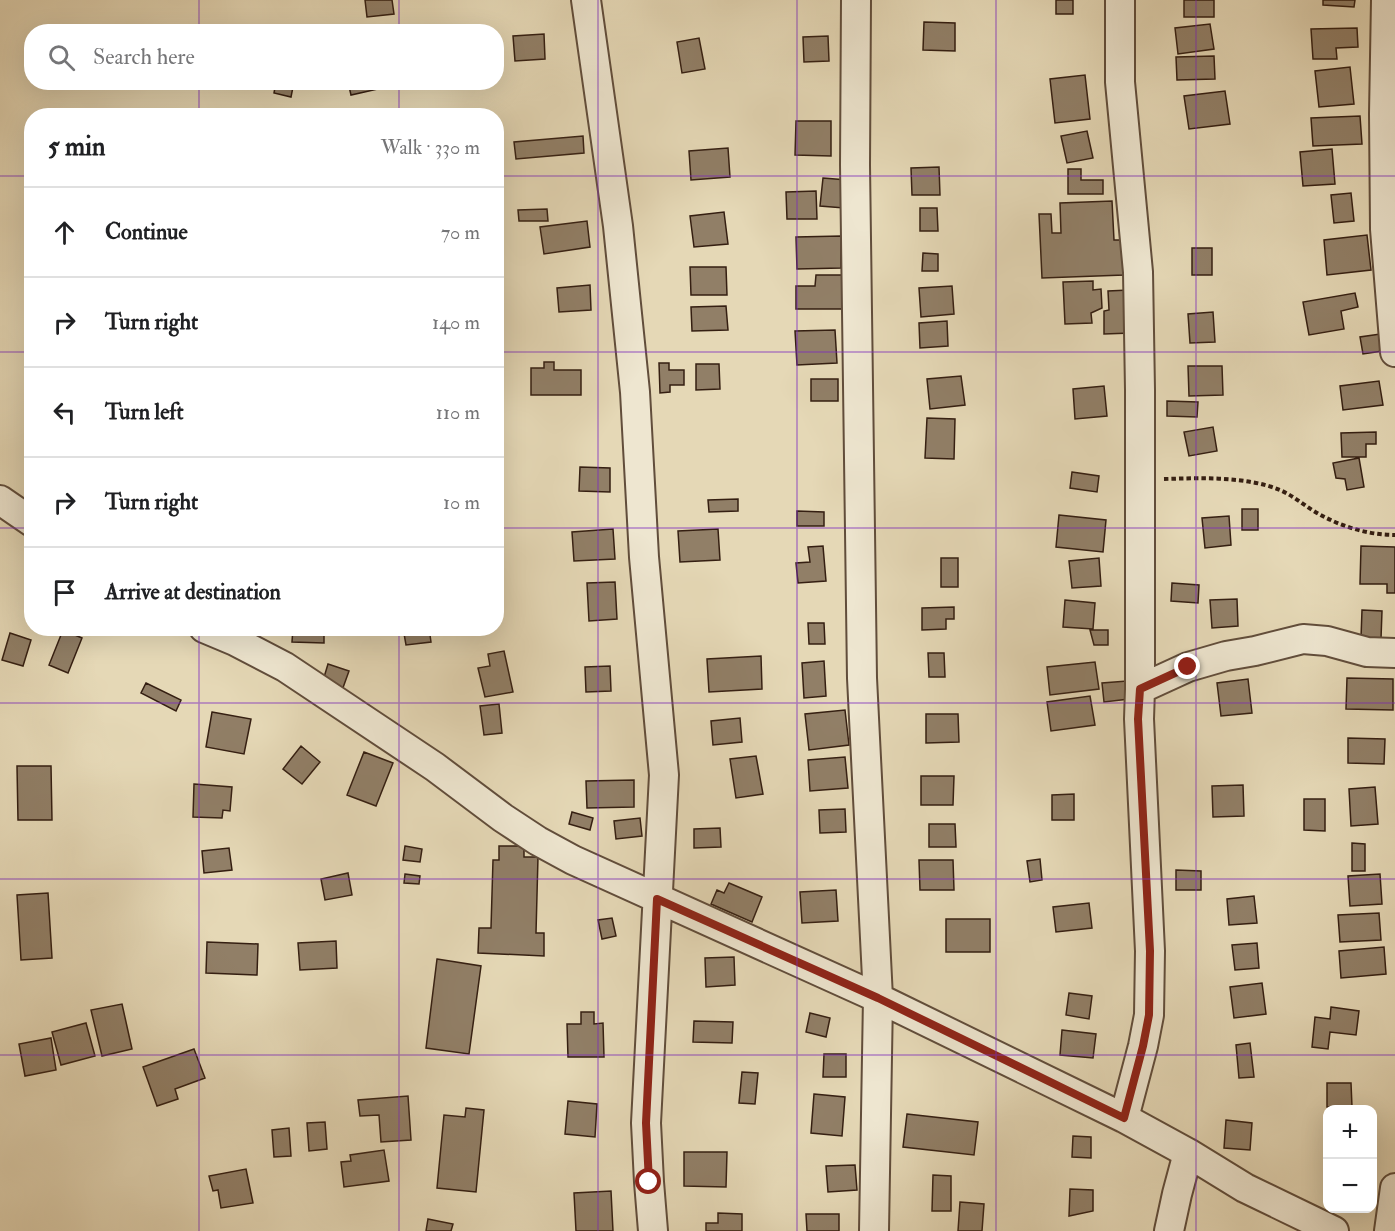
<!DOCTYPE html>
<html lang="en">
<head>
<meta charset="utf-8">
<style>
  :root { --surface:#fff; --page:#f2f2f2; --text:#202124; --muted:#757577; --line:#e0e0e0 }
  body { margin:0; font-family:"IM FELL Double Pica",serif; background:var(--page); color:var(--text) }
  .controls { position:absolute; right:18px; bottom:18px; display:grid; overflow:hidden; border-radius:12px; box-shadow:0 6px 24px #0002 }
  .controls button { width:54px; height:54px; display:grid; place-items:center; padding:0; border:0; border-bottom:2px solid var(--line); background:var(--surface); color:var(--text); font:30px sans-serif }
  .stop { position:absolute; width:18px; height:18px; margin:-14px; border:4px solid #8f2418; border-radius:50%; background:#fff }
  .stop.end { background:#8f2418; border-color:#fff; box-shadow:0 2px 6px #0008 }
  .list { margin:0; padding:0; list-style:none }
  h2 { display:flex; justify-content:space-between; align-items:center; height:78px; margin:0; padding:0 24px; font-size:26px }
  h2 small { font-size:20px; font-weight:400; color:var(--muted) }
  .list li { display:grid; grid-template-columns:39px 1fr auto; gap:18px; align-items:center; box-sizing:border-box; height:90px; padding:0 24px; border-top:2px solid var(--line) }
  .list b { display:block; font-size:22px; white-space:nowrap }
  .list em { font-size:20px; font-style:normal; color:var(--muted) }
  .icon { flex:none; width:33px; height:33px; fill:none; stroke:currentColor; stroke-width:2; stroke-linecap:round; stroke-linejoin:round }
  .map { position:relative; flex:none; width:1395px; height:1231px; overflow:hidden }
  .search { position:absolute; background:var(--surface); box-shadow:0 6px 24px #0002; left:24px; top:24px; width:480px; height:66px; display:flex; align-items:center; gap:15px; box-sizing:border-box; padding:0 21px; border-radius:24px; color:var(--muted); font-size:22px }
  .panel { position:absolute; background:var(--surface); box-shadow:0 6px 24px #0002; left:24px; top:108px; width:480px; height:528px; border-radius:24px }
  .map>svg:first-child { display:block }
  .building { fill:#917f67; stroke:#351f12; stroke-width:1.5 }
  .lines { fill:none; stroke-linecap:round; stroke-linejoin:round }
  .street-casing { stroke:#614d3b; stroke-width:32 }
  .path { stroke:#351f12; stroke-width:4; stroke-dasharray:4.5 3; stroke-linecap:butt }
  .street { stroke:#eee6d0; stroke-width:28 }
  .route { stroke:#8f2418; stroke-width:8 }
  .grid { fill:none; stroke:#7b2cbf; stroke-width:1.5; stroke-opacity:0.55 }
</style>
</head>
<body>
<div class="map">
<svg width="1395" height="1231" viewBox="0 0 1395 1231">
  <rect width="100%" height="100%" fill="#e5d8b6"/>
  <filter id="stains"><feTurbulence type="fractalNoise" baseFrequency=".00333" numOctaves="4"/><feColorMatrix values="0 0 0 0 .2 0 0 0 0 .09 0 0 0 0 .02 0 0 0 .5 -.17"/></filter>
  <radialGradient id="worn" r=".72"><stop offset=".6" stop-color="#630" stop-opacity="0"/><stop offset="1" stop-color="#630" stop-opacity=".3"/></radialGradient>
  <path class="building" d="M 365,0 L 392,0 L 394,14 L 367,17 Z
    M 1056,0 L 1073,0 L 1073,14 L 1056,14 Z
    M 1184,0 L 1214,0 L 1214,17 L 1184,17 Z
    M 1323,0 L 1355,0 L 1354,7 L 1323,5 Z
    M 924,22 L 955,23 L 955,51 L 923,50 Z
    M 1210,24 L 1214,49 L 1178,54 L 1175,28 Z
    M 1357,28 L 1358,47 L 1336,48 L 1337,59 L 1313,59 L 1311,29 Z
    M 544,34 L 545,59 L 515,61 L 513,36 Z
    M 828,36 L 829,61 L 804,62 L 803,37 Z
    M 699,38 L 705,69 L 682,73 L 677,42 Z
    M 1214,56 L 1215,79 L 1177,80 L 1176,57 Z
    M 1350,67 L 1354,104 L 1319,107 L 1315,71 Z
    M 1085,75 L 1090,119 L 1055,123 L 1050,79 Z
    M 276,82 L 294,82 L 291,97 L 274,93 Z
    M 348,82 L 377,82 L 378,89 L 351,95 Z
    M 1225,91 L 1230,124 L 1189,129 L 1184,96 Z
    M 1360,116 L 1362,144 L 1313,146 L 1311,118 Z
    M 796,121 L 831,121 L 831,156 L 795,155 Z
    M 1087,131 L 1093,158 L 1067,163 L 1061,136 Z
    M 583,136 L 584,153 L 516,159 L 514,142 Z
    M 728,148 L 730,177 L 691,180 L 689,151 Z
    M 1332,149 L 1335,184 L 1303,186 L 1300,152 Z
    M 939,167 L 940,195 L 912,195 L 911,168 Z
    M 1068,169 L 1081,169 L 1081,180 L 1103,180 L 1103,194 L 1068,194 Z
    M 823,178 L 847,180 L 844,208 L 820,206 Z
    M 816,191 L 817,219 L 787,219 L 786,192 Z
    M 1351,193 L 1354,221 L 1334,223 L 1331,195 Z
    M 1112,201 L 1114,240 L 1122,240 L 1124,275 L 1042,278 L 1039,214 L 1051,214 L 1052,233 L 1061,233 L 1060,203 Z
    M 920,208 L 937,208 L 938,231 L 920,231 Z
    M 547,209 L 548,221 L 519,221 L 518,210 Z
    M 724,212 L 728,244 L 694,247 L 690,216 Z
    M 587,221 L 590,247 L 544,254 L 540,227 Z
    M 1367,235 L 1371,270 L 1327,275 L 1324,240 Z
    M 841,236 L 841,268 L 797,269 L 796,237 Z
    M 1192,248 L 1212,248 L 1212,275 L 1192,275 Z
    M 923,253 L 938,254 L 938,271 L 922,271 Z
    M 690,267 L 726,267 L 727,295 L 691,295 Z
    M 816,275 L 842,275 L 842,309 L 796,309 L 796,286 L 815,286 Z
    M 1093,281 L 1093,290 L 1101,289 L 1102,308 L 1091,313 L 1092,323 L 1065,324 L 1063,282 Z
    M 590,285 L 591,310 L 559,312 L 557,288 Z
    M 952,286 L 954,314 L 921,317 L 919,288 Z
    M 1129,290 L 1131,333 L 1104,334 L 1104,311 L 1109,310 L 1108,291 Z
    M 1355,293 L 1358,307 L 1341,311 L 1344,329 L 1309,335 L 1303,302 Z
    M 726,306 L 728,330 L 692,331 L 691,307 Z
    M 1213,312 L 1215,342 L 1190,343 L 1188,314 Z
    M 947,321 L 948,346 L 920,348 L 919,323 Z
    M 835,330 L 837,363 L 797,365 L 795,331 Z
    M 1387,333 L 1389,350 L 1363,354 L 1360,337 Z
    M 544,362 L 554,362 L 554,370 L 581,370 L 581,395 L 531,395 L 531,368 L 544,368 Z
    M 659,363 L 669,363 L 669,370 L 684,370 L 684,385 L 670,385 L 670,392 L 660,393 Z
    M 696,364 L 719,364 L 720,389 L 696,390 Z
    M 1188,366 L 1222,366 L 1223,395 L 1189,396 Z
    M 961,376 L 965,405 L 930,409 L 927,379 Z
    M 811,379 L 838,379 L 838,401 L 811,401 Z
    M 1379,381 L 1383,405 L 1343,410 L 1340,386 Z
    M 1104,386 L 1107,416 L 1075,419 L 1073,389 Z
    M 1167,401 L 1198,402 L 1197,417 L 1167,416 Z
    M 927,418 L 955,419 L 954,459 L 925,458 Z
    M 1213,427 L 1217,451 L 1189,456 L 1184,432 Z
    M 1376,432 L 1376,444 L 1366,444 L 1366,457 L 1342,457 L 1341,433 Z
    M 1359,458 L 1364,487 L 1347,490 L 1345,479 L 1336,478 L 1333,463 Z
    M 580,467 L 610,468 L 610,492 L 579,491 Z
    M 1072,472 L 1099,476 L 1097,492 L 1070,488 Z
    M 738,499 L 738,511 L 709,512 L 708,500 Z
    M 1242,509 L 1258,509 L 1258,530 L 1242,530 Z
    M 797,511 L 824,512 L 824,526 L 797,526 Z
    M 1059,515 L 1106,520 L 1103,552 L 1056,547 Z
    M 1229,516 L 1231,545 L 1205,548 L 1202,518 Z
    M 613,529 L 615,559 L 574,561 L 572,532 Z
    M 718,529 L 720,560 L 680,562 L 678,531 Z
    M 823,546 L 826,581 L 798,583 L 796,563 L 810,562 L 808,547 Z
    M 1361,546 L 1395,547 L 1395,593 L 1387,593 L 1387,584 L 1360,584 Z
    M 941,558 L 958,558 L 958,587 L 941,587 Z
    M 1099,558 L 1101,586 L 1072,588 L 1069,561 Z
    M 615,582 L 617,619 L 589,621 L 587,583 Z
    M 1172,583 L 1199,585 L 1198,603 L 1171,601 Z
    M 1237,599 L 1238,626 L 1212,628 L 1210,600 Z
    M 1065,600 L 1095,603 L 1093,629 L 1063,627 Z
    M 954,607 L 954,619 L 946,619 L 946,629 L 922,630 L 922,608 Z
    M 1362,610 L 1382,611 L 1381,639 L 1361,638 Z
    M 808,623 L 824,623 L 825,644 L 809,644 Z
    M 293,628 L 324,628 L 324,643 L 292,642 Z
    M 403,628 L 429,628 L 431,642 L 406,645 Z
    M 63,630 L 82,638 L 68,673 L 49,665 Z
    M 1090,630 L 1108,630 L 1108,645 L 1094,645 Z
    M 10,633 L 31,640 L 23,666 L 2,660 Z
    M 504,651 L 513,692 L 485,697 L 478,668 L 490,666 L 488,654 Z
    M 928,653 L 944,653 L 945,677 L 929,677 Z
    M 761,656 L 762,689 L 709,692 L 707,659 Z
    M 824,661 L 826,696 L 804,698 L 802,663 Z
    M 1095,662 L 1099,689 L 1050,695 L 1047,667 Z
    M 328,664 L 349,671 L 340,696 L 322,684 Z
    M 610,666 L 611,691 L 586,692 L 585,667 Z
    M 1347,678 L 1393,679 L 1393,710 L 1346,709 Z
    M 1248,679 L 1252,713 L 1221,716 L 1217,683 Z
    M 1127,681 L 1129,699 L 1104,702 L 1102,683 Z
    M 146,683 L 181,700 L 176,711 L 141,693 Z
    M 1090,696 L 1095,725 L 1051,731 L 1047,702 Z
    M 499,704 L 502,733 L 484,735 L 480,706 Z
    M 845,710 L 849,745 L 809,750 L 805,714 Z
    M 212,712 L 251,719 L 244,754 L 206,747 Z
    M 926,714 L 958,714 L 959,742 L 926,743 Z
    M 740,718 L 742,742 L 713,745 L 711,721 Z
    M 1348,738 L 1385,739 L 1384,764 L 1348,763 Z
    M 301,746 L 320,762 L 302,784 L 283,769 Z
    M 364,752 L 393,763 L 376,806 L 347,795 Z
    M 756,756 L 763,794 L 736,798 L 730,759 Z
    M 845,757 L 848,788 L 810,791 L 808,760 Z
    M 17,766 L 51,766 L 52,820 L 18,820 Z
    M 921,776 L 954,776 L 953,805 L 921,805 Z
    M 634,780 L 634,807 L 587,808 L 586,781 Z
    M 194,784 L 232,787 L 230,811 L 223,810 L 222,818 L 193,817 Z
    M 1243,785 L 1244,816 L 1213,817 L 1212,786 Z
    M 1375,787 L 1378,824 L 1351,826 L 1349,789 Z
    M 1074,794 L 1074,820 L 1052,820 L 1052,795 Z
    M 1304,799 L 1325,799 L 1325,831 L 1304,830 Z
    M 845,809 L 846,832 L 820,833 L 819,810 Z
    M 572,812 L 593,818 L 590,830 L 569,824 Z
    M 640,818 L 642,836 L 616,839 L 614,821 Z
    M 929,824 L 955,824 L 956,847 L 929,847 Z
    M 720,828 L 721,847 L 694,848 L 694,829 Z
    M 1352,843 L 1365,844 L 1365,871 L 1352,871 Z
    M 405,846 L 422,849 L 420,862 L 403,860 Z
    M 499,846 L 524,846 L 524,857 L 538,857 L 536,933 L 544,933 L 544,956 L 478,953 L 479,928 L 491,928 L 493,860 L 499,860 Z
    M 229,848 L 232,870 L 204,873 L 202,851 Z
    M 1040,859 L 1042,880 L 1030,882 L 1027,861 Z
    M 919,860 L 953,860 L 954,890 L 920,890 Z
    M 1176,870 L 1201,871 L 1201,890 L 1176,890 Z
    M 348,873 L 352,895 L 325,900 L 321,879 Z
    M 405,874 L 420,876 L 419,884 L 404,883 Z
    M 1380,874 L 1382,904 L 1350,906 L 1348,876 Z
    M 729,883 L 762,897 L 752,922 L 711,904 L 717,890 L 724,893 Z
    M 836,890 L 838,921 L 802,923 L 800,892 Z
    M 48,893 L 52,958 L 21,960 L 17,895 Z
    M 1254,896 L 1257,923 L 1229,925 L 1227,899 Z
    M 1089,903 L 1092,928 L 1056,932 L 1053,907 Z
    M 1379,913 L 1381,940 L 1340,942 L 1338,915 Z
    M 612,918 L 616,936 L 602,939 L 598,920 Z
    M 946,919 L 990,919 L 990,952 L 946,952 Z
    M 336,941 L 337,968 L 300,970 L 298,943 Z
    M 207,942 L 258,944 L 257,975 L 206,973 Z
    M 1257,943 L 1259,968 L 1235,970 L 1232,945 Z
    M 1384,947 L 1386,974 L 1341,978 L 1339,951 Z
    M 734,957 L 735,985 L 706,987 L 705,958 Z
    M 437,959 L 481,966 L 469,1054 L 426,1048 Z
    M 1262,983 L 1266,1014 L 1234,1018 L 1230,987 Z
    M 1069,993 L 1092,996 L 1089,1019 L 1066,1015 Z
    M 122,1004 L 132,1049 L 102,1056 L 91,1010 Z
    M 1331,1007 L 1359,1011 L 1356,1035 L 1330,1032 L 1328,1049 L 1312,1047 L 1315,1017 L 1330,1019 Z
    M 581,1012 L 594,1012 L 594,1024 L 603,1023 L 604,1057 L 568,1057 L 567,1024 L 581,1024 Z
    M 810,1013 L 830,1018 L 826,1037 L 806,1032 Z
    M 694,1021 L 733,1022 L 732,1043 L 693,1042 Z
    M 86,1023 L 95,1056 L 61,1065 L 52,1032 Z
    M 1062,1030 L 1096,1034 L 1093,1058 L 1060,1055 Z
    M 51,1038 L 56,1070 L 25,1076 L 19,1044 Z
    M 1250,1043 L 1254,1077 L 1239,1078 L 1236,1045 Z
    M 194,1049 L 205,1078 L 175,1089 L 178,1099 L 157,1106 L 143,1067 Z
    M 824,1054 L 846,1054 L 846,1077 L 823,1077 Z
    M 742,1072 L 758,1073 L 755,1104 L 739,1103 Z
    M 1327,1083 L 1351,1083 L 1352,1107 L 1327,1107 Z
    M 814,1094 L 845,1097 L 842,1136 L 811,1133 Z
    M 408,1096 L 411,1140 L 381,1142 L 379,1115 L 360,1116 L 358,1100 Z
    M 568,1101 L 597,1104 L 595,1137 L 565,1134 Z
    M 466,1108 L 484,1110 L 476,1192 L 437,1188 L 444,1115 L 465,1117 Z
    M 907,1114 L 978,1122 L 974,1155 L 903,1147 Z
    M 1226,1120 L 1252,1123 L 1250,1150 L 1224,1148 Z
    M 325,1122 L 327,1149 L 309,1151 L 307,1123 Z
    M 289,1128 L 291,1156 L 274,1157 L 272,1130 Z
    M 1073,1136 L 1091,1137 L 1091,1158 L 1072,1157 Z
    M 384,1150 L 389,1181 L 344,1187 L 341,1162 L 351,1161 L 350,1155 Z
    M 684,1152 L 727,1152 L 726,1187 L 684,1186 Z
    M 855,1165 L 857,1190 L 828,1192 L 826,1166 Z
    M 246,1169 L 253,1203 L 221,1208 L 218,1190 L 213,1191 L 209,1176 Z
    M 933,1175 L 951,1176 L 951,1211 L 932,1211 Z
    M 1070,1189 L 1093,1190 L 1093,1211 L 1069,1216 Z
    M 611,1191 L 613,1231 L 576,1231 L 574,1193 Z
    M 960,1202 L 984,1204 L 982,1231 L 958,1231 Z
    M 718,1213 L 742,1214 L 742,1231 L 706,1231 L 706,1223 L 718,1223 Z
    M 806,1214 L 839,1214 L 839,1231 L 807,1231 Z
    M 428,1219 L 453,1224 L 451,1231 L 426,1231 Z"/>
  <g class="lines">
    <defs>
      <path id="street" d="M 586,0 L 618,226 L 635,392 L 644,557 L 664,775 L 646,1123 L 649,1182 L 653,1231
        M 856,0 L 855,165 L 862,678 L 878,998 L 874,1231
        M 1120,0 L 1120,82 L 1138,272 L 1140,390 L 1140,689 L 1139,719 L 1150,951 L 1149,1015 L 1143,1046 L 1124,1118
        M 1386,0 L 1384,114 L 1385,229 L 1395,352
        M 0,500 L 32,522
        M 204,628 L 235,641 L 285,667 L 435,767 L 503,818 L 538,841 L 573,860 L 878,998 L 1124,1118 L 1188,1153 L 1245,1188 L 1334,1231
        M 1140,689 L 1188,667 L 1226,656 L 1255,651 L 1303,639 L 1327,641 L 1367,652 L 1395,653
        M 1169,1231 L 1177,1194 L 1188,1153
        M 1389,1231 L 1395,1188"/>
    </defs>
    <use href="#street" class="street-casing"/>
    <path class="path" d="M 1164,479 C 1200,478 1246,476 1280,490 C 1294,496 1306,507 1319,514 C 1342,527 1369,535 1395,535"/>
    <use href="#street" class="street"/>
  </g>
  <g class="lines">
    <path class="route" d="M 649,1182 L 646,1123 L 657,899 L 878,998 L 1124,1118 L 1143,1046 L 1149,1015 L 1150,951 L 1138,719 L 1140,689 L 1188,667"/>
  </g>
  <path class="grid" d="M 199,0 L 199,32M 399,0 L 399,32M 598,0 L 598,1231M 797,0 L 797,1231M 996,0 L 996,1231M 1196,0 L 1196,1231M 199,82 L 199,116M 399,82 L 399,116M 0,176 L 32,176M 496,176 L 1395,176M 0,352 L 32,352M 496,352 L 1395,352M 0,528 L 32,528M 496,528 L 1395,528M 199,628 L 199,1231M 399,628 L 399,1231M 0,703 L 1395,703M 0,879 L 1395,879M 0,1055 L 1395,1055"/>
  <rect width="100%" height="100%" filter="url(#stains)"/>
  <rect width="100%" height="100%" fill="url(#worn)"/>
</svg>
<div class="controls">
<button>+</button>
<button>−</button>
</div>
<div class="stop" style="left:649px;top:1182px"></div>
<div class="stop end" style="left:1188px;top:667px"></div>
<div class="search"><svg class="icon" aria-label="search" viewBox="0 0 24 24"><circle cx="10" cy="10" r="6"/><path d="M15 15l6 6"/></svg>Search here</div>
<section class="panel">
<h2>5 min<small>Walk · 330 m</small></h2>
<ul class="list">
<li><svg class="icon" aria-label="ahead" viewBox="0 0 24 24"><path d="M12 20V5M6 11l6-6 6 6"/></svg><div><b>Continue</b></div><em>70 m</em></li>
<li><svg class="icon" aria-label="right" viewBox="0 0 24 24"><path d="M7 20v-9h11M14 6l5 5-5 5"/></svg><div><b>Turn right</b></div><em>140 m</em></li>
<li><svg class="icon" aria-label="left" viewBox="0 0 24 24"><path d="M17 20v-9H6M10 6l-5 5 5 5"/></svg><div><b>Turn left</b></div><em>110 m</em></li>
<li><svg class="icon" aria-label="right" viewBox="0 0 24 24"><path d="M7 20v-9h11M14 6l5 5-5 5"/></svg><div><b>Turn right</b></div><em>10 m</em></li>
<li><svg class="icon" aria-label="arrive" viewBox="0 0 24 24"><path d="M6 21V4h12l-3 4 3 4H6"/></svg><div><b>Arrive at destination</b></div></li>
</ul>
</section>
</div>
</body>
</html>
